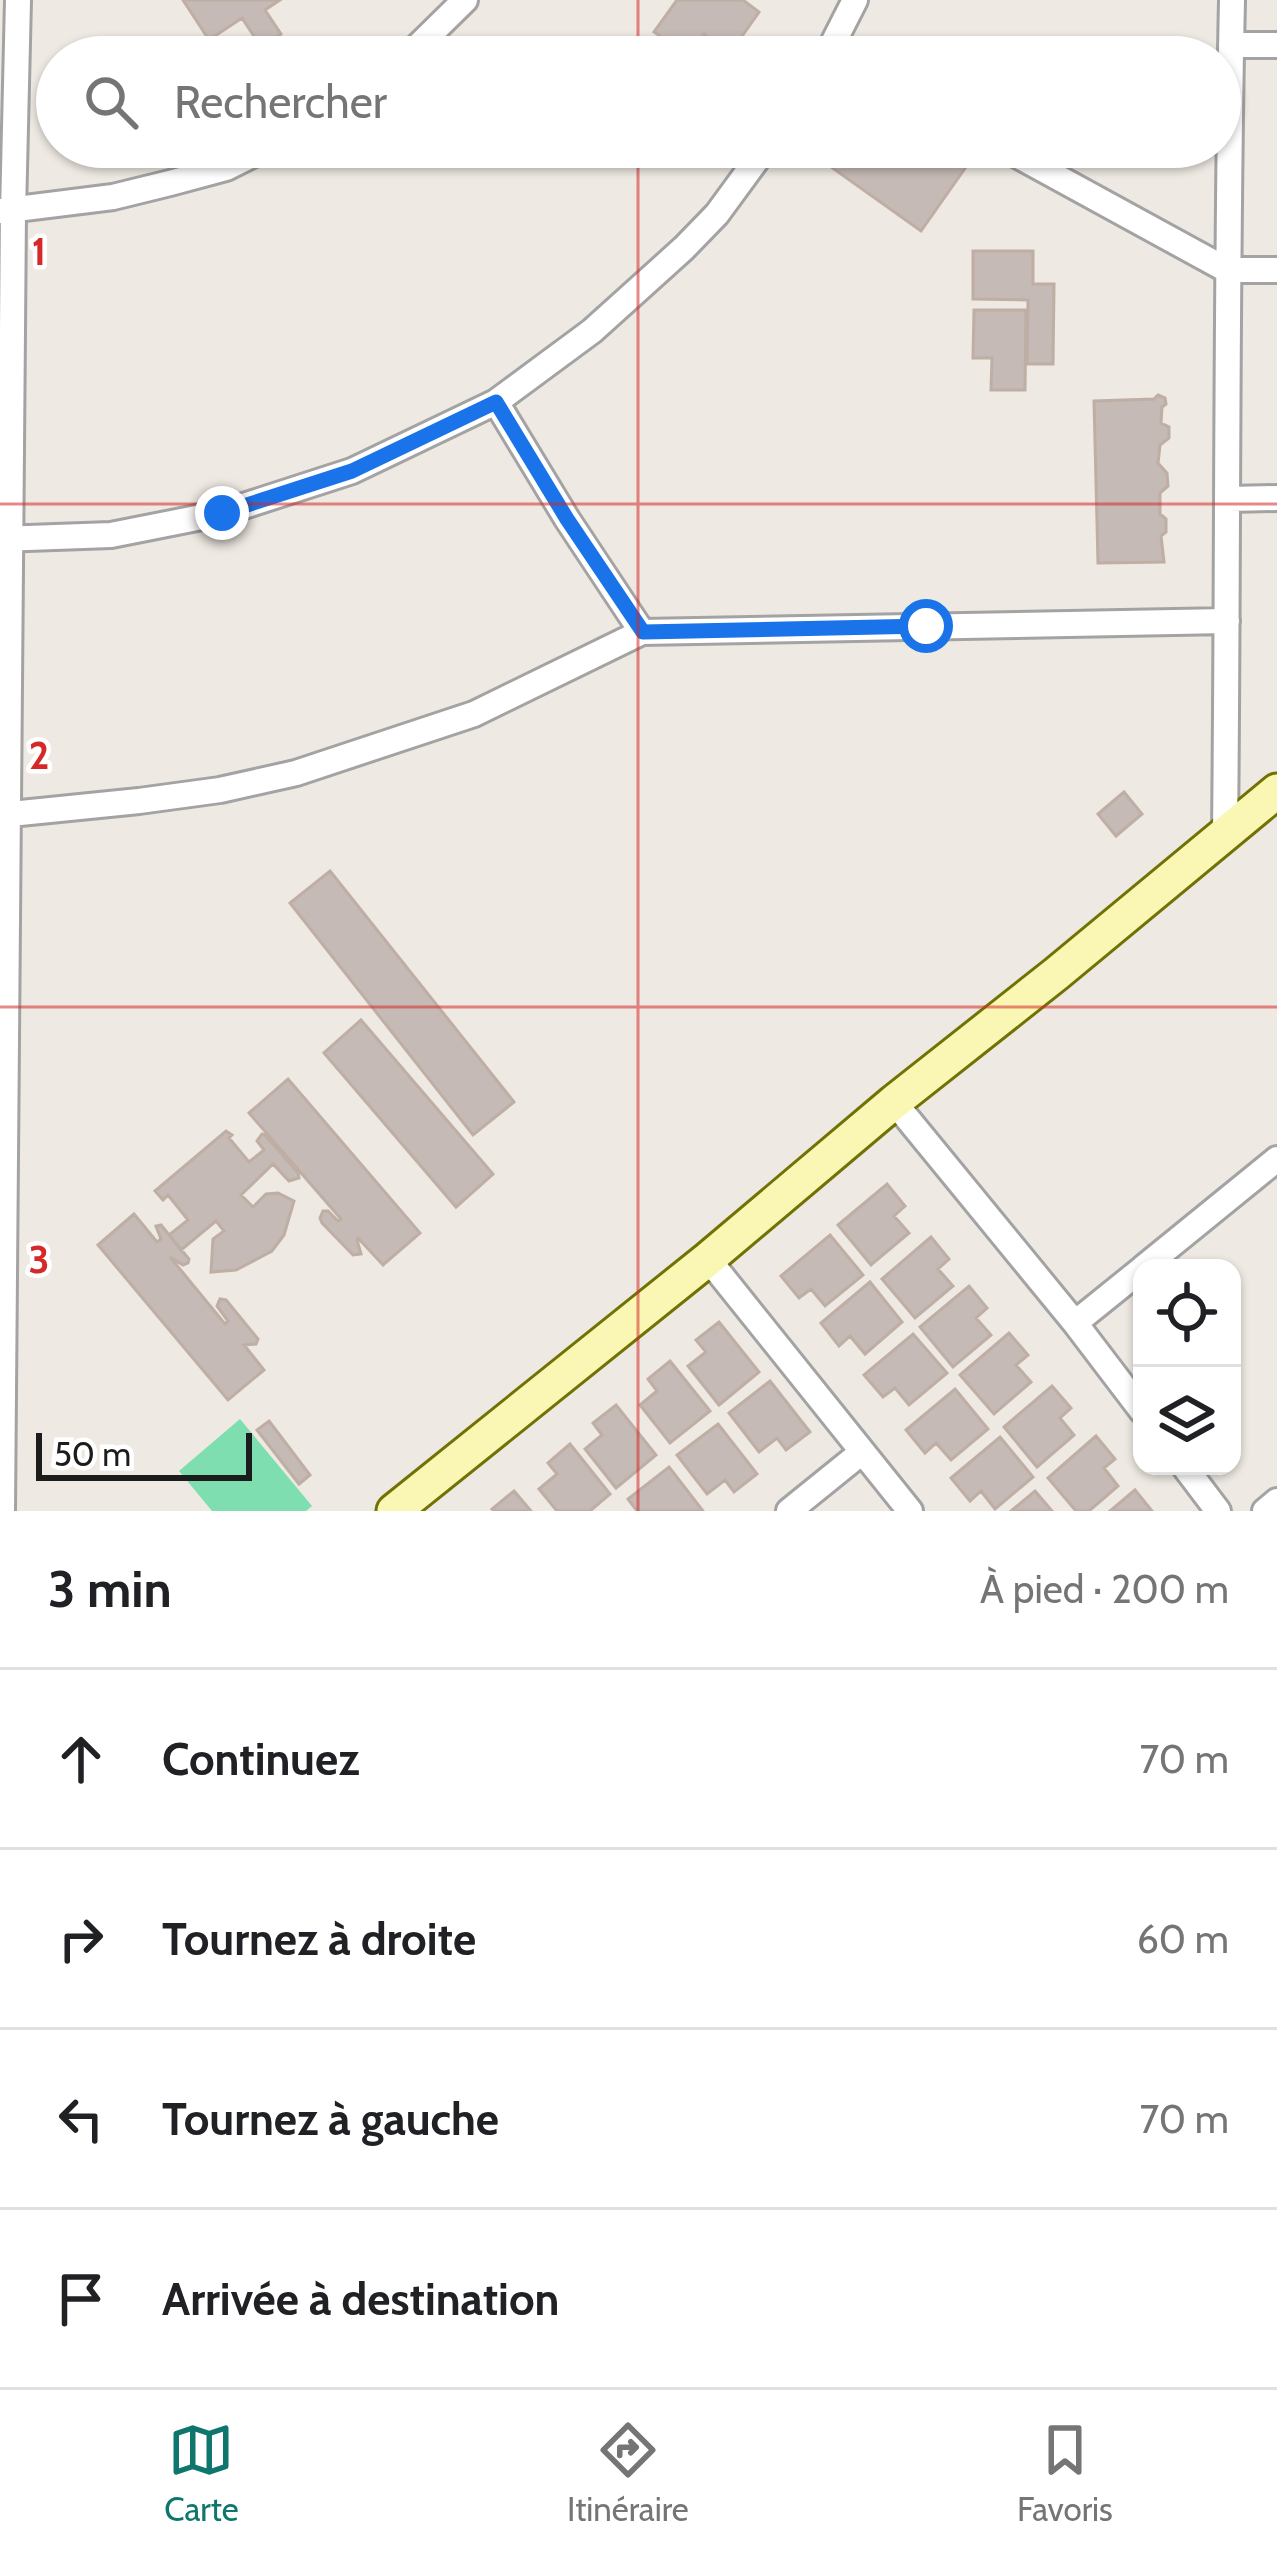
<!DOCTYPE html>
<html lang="fr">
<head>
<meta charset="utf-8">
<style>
  :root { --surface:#fff; --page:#f6f6f6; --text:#202124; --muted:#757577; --line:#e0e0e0; --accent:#0f766e }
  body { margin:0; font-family:Cabin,sans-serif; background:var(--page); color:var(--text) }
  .controls { position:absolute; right:36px; bottom:36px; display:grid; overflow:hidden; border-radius:24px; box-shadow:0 3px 9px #0004 }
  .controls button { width:108px; height:108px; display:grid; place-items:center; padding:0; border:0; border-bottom:3px solid var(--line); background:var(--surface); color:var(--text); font:60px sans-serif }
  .scale { position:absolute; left:36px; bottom:30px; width:216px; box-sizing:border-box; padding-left:12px; border:6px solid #1c1c1c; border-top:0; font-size:33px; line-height:42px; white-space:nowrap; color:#1c1c1c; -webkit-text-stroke:9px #fff; paint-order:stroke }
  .stop { position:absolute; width:36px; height:36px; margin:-27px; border:9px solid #1a73e8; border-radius:50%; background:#fff }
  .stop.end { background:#1a73e8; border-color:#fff; box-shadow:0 3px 12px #0008 }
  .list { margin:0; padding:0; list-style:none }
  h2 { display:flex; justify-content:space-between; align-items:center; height:156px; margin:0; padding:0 48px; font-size:51px }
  h2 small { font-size:39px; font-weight:400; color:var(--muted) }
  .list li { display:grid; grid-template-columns:78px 1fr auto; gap:36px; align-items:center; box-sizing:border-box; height:180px; padding:0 48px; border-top:3px solid var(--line) }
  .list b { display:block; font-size:45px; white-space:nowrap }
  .list em { font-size:39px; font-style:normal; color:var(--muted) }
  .icon { flex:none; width:66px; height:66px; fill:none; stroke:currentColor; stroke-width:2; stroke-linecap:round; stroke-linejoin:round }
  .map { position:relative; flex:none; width:1277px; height:1511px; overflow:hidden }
  .search { position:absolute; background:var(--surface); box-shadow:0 3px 9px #0004; left:36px; right:36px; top:36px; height:132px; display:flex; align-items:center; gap:30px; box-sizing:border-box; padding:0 42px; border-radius:66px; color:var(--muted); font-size:45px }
  .sheet { height:876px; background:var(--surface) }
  nav { display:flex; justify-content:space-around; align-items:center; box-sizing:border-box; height:168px; border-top:3px solid var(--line); background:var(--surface); font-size:33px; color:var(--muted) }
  nav a { display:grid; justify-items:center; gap:6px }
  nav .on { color:var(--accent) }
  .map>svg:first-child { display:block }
  .pitch { fill:#7edeb0 }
  .building { fill:#c5bab5; stroke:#bfaea4; stroke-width:3 }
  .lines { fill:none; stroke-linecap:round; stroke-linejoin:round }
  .street-casing { stroke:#a3a3a3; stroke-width:30 }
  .secondary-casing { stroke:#717204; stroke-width:39 }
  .street { stroke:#fff; stroke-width:24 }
  .secondary { stroke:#faf7b4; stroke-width:33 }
  .route { stroke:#1a73e8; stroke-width:15 }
  .grid { fill:none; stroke:#d62828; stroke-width:3; stroke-opacity:0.55 }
  .grid-label { font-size:39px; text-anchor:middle; font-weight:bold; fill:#d62828; stroke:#fff; stroke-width:9; stroke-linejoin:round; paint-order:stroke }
</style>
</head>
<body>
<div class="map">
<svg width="1277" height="1511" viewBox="0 0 1277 1511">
  <rect width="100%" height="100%" fill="#eee9e2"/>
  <path class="pitch" d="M 240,1419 L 312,1506 L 306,1511 L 212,1511 L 179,1471 Z"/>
  <path class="building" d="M 183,0 L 280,0 L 265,10 L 281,34 L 261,47 L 242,18 L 209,40 Z
    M 677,0 L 743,0 L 759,12 L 738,42 L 744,47 L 737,57 L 712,57 L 718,45 L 704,34 L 688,56 L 654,32 Z
    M 824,147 L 870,147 L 891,162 L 902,147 L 958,147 L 973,157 L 921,231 L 817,157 Z
    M 973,251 L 1033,251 L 1033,284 L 1054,284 L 1053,364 L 1027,364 L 1028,300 L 973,299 Z
    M 974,310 L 1026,310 L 1025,390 L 991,390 L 992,358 L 973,358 Z
    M 1158,395 L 1165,398 L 1166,404 L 1162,407 L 1161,423 L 1169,427 L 1169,438 L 1160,445 L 1158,463 L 1167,473 L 1168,486 L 1160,493 L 1160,514 L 1166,519 L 1166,532 L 1161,536 L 1164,562 L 1098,563 L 1094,401 L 1154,399 Z
    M 1124,792 L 1142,814 L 1116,836 L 1098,814 Z
    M 330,871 L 514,1102 L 473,1135 L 290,903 Z
    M 361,1020 L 493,1174 L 456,1207 L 324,1053 Z
    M 288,1079 L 420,1233 L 383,1265 L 358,1238 L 357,1240 L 361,1254 L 353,1255 L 322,1223 L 320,1218 L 323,1211 L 328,1211 L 338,1221 L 341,1219 L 249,1113 Z
    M 226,1131 L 232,1135 L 229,1138 L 249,1162 L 264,1150 L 257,1141 L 262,1134 L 265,1135 L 298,1173 L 299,1178 L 289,1181 L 273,1164 L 241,1195 L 253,1207 L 266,1194 L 278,1193 L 294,1201 L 284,1235 L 272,1251 L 236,1270 L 211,1272 L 213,1239 L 224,1231 L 216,1221 L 181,1250 L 169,1235 L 188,1220 L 168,1195 L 163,1200 L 155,1191 Z
    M 887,1184 L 905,1206 L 894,1216 L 909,1233 L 871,1265 L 838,1225 Z
    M 134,1214 L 157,1242 L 161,1239 L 156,1226 L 161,1225 L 189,1259 L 188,1263 L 183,1265 L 170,1257 L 225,1324 L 228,1321 L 217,1306 L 220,1299 L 226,1300 L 258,1339 L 256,1344 L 244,1345 L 264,1370 L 228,1400 L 98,1245 Z
    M 830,1235 L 863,1275 L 825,1306 L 811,1289 L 799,1298 L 781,1276 Z
    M 931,1237 L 949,1259 L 938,1269 L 953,1286 L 915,1318 L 882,1279 Z
    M 870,1282 L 902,1322 L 865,1354 L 850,1336 L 839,1346 L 821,1323 Z
    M 969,1286 L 987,1308 L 976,1318 L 991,1335 L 953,1367 L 920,1327 Z
    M 719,1322 L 759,1372 L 719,1405 L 688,1366 L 706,1352 L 696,1340 Z
    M 1009,1333 L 1028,1355 L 1016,1365 L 1031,1382 L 994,1414 L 960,1375 Z
    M 913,1334 L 947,1373 L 909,1405 L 895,1388 L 883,1397 L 864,1375 Z
    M 670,1361 L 710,1411 L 670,1443 L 640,1405 L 657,1391 L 648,1379 Z
    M 770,1381 L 810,1432 L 786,1450 L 777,1438 L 759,1452 L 729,1413 Z
    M 1052,1386 L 1071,1408 L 1060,1418 L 1074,1435 L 1037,1467 L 1004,1427 Z
    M 955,1389 L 988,1429 L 951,1460 L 936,1443 L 925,1453 L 906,1430 Z
    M 616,1405 L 656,1455 L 616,1488 L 585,1449 L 602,1435 L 593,1423 Z
    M 269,1421 L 310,1475 L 299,1484 L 257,1430 Z
    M 718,1424 L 757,1474 L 734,1492 L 725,1480 L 707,1494 L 677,1455 Z
    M 1096,1436 L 1115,1459 L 1104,1468 L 1118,1486 L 1089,1511 L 1076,1511 L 1048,1478 Z
    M 1000,1437 L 1033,1477 L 995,1509 L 981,1491 L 970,1501 L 951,1478 Z
    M 570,1444 L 610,1494 L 590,1511 L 557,1511 L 539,1489 L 557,1474 L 548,1463 Z
    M 669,1467 L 703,1511 L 637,1511 L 628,1499 Z
    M 1135,1490 L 1152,1511 L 1110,1511 Z
    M 514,1491 L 531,1511 L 494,1511 L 492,1509 Z
    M 1035,1491 L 1052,1511 L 1011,1511 Z"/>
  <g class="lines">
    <defs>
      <path id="street" d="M 1231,45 L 1277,45
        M 407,57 L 465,0
        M 826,57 L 855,0
        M 1002,147 L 1227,270 L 1277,270
        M 0,211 L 113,197 L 170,183 L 226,168 L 268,147
        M 496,402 L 567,519 L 642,632
        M 1229,499 L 1277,498
        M 0,539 L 111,535 L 222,513 L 352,471 L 496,402 L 592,331 L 684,248 L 717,214 L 766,147
        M 0,815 L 139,801 L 220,790 L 296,773 L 474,714 L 642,632 L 1227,621
        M 1225,834 C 1228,556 1226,278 1232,0
        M 894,1102 L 1075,1323 L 1142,1411
        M 708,1259 L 910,1511
        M 1143,1268 L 1277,1159
        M 1075,1323 L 1142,1269
        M 1184,1466 L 1218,1511
        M 2,1511 L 13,212 L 18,0
        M 789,1511 L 862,1452
        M 1265,1511 L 1277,1501"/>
      <path id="secondary" d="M 394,1511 L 708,1259 L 894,1102 L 1056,974 L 1277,791"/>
    </defs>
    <use href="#street" class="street-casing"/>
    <use href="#secondary" class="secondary-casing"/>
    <use href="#street" class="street"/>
    <use href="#secondary" class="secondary"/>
  </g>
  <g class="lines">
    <path class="route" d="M 222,513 L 352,471 L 496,402 L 567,519 L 643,632 L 926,626"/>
  </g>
  <path class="grid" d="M 638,0 L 638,57M 638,147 L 638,1511M 0,504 L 1277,504M 0,1007 L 1277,1007"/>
  <g class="grid-label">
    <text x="39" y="265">1</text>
    <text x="39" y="769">2</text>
    <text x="39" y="1273">3</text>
  </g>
</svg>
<div class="controls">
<button><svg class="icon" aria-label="locate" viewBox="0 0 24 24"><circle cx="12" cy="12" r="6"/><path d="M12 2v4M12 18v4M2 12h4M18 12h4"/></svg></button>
<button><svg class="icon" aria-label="layers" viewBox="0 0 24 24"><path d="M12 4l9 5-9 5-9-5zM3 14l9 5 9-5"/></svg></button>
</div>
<div class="scale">50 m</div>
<div class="stop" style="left:926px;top:626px"></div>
<div class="stop end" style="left:222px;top:513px"></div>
<div class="search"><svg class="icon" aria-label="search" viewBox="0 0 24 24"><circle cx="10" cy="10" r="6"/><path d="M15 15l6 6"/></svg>Rechercher</div>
</div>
<section class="sheet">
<h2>3 min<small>À pied · 200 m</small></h2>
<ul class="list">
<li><svg class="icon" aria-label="ahead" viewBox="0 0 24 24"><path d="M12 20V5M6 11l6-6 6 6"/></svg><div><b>Continuez</b></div><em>70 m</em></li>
<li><svg class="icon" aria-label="right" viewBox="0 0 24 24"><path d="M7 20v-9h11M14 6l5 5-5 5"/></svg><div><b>Tournez à droite</b></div><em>60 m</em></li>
<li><svg class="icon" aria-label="left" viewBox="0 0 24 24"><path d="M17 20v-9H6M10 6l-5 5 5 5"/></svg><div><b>Tournez à gauche</b></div><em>70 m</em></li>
<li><svg class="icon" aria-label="arrive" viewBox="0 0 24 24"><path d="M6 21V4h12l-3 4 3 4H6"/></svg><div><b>Arrivée à destination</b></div></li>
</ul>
</section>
<nav>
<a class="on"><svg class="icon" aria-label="map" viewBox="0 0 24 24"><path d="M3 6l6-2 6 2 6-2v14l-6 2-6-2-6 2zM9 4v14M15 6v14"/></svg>Carte</a>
<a><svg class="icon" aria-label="directions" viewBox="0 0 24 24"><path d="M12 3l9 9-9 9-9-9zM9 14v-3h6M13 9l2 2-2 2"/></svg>Itinéraire</a>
<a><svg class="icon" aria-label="saved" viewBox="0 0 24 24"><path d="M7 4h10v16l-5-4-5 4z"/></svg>Favoris</a>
</nav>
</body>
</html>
